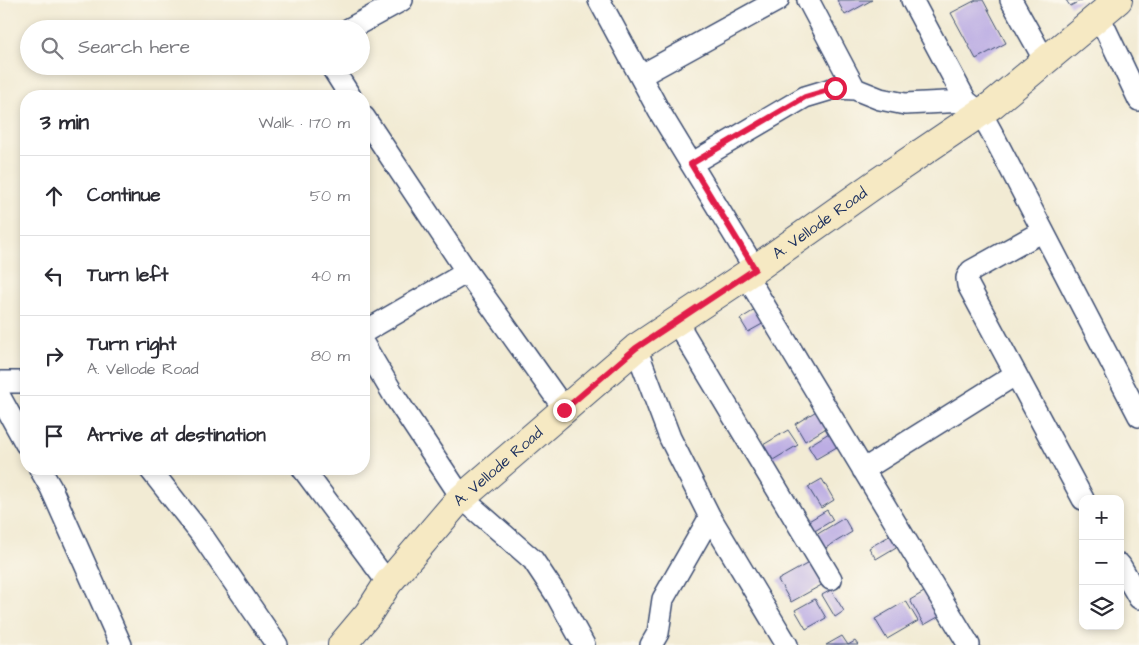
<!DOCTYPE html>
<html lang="en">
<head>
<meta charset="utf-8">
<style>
  :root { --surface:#fff; --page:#f7f7f7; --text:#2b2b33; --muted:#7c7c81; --line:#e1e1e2 }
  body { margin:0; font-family:"Architects Daughter",sans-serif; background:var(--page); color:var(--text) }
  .controls { position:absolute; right:15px; bottom:15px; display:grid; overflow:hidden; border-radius:10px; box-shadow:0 2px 8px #0003 }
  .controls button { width:45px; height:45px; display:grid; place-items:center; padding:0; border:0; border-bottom:1px solid var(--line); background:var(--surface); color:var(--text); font:25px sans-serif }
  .stop { position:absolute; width:15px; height:15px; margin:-11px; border:4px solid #e11d48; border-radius:50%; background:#fff }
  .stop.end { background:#e11d48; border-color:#fff; box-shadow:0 1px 5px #0008 }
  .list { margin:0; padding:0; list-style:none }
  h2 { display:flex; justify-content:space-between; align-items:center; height:65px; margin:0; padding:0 20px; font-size:21px }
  h2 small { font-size:16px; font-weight:400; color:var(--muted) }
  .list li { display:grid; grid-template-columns:32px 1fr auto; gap:15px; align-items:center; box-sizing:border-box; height:80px; padding:0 20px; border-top:1px solid var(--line) }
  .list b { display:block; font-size:19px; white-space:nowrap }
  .list p { margin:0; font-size:16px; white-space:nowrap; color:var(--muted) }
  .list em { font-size:16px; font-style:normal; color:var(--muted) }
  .icon { flex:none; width:28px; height:28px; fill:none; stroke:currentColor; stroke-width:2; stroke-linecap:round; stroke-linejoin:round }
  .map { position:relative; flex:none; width:1139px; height:645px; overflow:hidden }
  .search { position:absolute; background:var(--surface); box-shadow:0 2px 8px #0003; left:20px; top:20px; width:350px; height:55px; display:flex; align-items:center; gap:12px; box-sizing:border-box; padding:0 18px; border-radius:28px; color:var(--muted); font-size:19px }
  .panel { position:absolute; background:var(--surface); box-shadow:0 2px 8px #0003; left:20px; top:90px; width:350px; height:385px; border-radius:20px }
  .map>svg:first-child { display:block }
  .building { fill:#bcade3 }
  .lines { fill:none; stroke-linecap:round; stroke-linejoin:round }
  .minor-casing { stroke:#3b4b70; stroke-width:24 }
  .secondary-casing { stroke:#3b4b70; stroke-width:30 }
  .minor { stroke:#fff; stroke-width:21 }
  .secondary { stroke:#f6e9c3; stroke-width:28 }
  .route { stroke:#e11d48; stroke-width:6 }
  .labels { text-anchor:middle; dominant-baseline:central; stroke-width:5; stroke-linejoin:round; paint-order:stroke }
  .street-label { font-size:16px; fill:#1b2f5e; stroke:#fbf7ec }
</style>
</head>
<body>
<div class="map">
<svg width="1139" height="645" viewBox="0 0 1139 645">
  <rect width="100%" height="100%" fill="#fbf7ec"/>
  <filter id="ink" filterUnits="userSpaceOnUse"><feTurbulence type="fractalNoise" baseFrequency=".02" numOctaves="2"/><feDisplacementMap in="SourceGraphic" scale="10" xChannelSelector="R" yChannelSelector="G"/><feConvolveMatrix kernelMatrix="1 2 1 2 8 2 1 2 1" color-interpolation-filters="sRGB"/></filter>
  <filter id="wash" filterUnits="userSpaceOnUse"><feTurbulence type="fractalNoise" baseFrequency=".0096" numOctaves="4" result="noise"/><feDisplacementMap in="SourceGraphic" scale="20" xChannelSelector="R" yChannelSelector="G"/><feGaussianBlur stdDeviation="1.12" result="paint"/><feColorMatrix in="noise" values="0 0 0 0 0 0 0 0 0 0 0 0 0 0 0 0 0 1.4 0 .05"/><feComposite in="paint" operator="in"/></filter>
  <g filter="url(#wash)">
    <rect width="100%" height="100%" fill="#f2ebd4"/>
    <g id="blocks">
      <path class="building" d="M 837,0 L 872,0 L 845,15 Z
        M 976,0 L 983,0 L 1006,43 L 976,59 L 951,13 Z
        M 1066,0 L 1082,0 L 1070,6 Z
        M 758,308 L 766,322 L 748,332 L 740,319 Z
        M 818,410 L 828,427 L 805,441 L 795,424 Z
        M 788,430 L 798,445 L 773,460 L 763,445 Z
        M 834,430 L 842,444 L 816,459 L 808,446 Z
        M 822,479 L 834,500 L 821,508 L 808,487 Z
        M 827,510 L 833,520 L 813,532 L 807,522 Z
        M 844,518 L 852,532 L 824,549 L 816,535 Z
        M 896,532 L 903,543 L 876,559 L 869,548 Z
        M 814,560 L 827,582 L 791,602 L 778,580 Z
        M 931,588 L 945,613 L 924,625 L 910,600 Z
        M 831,590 L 844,611 L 835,617 L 822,595 Z
        M 815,599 L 826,618 L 806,629 L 795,610 Z
        M 906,601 L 918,621 L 887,639 L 875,619 Z
        M 842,636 L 848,645 L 855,641 L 858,645 L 826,645 Z"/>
    </g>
  </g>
  <g filter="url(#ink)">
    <use href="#blocks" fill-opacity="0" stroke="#3b4b70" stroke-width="1"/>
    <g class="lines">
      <defs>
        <path id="minor" d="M 599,0 L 659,111 L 755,269
          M 808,0 L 855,89
          M 912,0 L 966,101
          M 1011,0 L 1045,61
          M 1099,16 L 1139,100
          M 349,29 L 402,0
          M 331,66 L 350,96
          M 640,76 L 778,0
          M 364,117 L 467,272 L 565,410
          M 691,164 L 805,97 L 835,88 L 855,89 L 880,99 L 905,104 L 966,101 L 981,113 L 992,133 L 1139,416
          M 1043,231 L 971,271 L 967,278 L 968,285 L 1083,499
          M 746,275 L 969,645
          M 676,321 L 831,579
          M 364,332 L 467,272
          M 364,345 L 395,397 L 462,498 L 533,560 L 557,596 L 584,645
          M 636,348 L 670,438 L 710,517 L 787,645
          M 0,382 L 26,382
          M 0,397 L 26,444
          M 40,469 L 51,488 L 121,645
          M 150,469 L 201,534 L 277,645
          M 303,469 L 388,583
          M 863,470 L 1016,374
          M 1120,565 L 1139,598
          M 651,645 L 658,633 L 663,599 L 710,517"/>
        <g id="secondary">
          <path id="s1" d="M 342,645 L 368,614 L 388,583 L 457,502 L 636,348 L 755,269 L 878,182 L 992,105 L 1118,0"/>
        </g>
      </defs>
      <use href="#minor" class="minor-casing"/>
      <use href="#secondary" class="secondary-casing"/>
      <use href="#minor" class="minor"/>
      <use href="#secondary" class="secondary"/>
    </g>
  </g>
  <g class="lines" filter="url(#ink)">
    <path class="route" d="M 564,410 L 636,348 L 755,269 L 691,164 L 805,97 L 835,88"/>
  </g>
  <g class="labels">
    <g class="street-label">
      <text stroke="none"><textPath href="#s1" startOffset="642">A. Vellode Road</textPath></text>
      <text stroke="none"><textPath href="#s1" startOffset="238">A. Vellode Road</textPath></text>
    </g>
  </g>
</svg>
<div class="controls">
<button>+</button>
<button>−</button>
<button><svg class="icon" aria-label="layers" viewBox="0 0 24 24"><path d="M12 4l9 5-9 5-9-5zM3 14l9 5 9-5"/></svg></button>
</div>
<div class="stop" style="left:835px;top:88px"></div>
<div class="stop end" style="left:564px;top:410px"></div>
<div class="search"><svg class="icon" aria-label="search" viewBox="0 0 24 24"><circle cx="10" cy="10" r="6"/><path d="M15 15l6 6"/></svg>Search here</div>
<section class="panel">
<h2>3 min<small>Walk · 170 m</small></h2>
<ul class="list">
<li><svg class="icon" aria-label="ahead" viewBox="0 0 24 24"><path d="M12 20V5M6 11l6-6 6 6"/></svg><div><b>Continue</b></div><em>50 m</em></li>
<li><svg class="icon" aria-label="left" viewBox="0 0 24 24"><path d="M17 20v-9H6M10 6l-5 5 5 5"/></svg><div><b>Turn left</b></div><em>40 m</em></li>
<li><svg class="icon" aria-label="right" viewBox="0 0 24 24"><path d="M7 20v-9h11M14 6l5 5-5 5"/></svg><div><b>Turn right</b><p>A. Vellode Road</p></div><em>80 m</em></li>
<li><svg class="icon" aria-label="arrive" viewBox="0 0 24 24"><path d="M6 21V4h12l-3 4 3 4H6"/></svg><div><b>Arrive at destination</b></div></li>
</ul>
</section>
</div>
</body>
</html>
